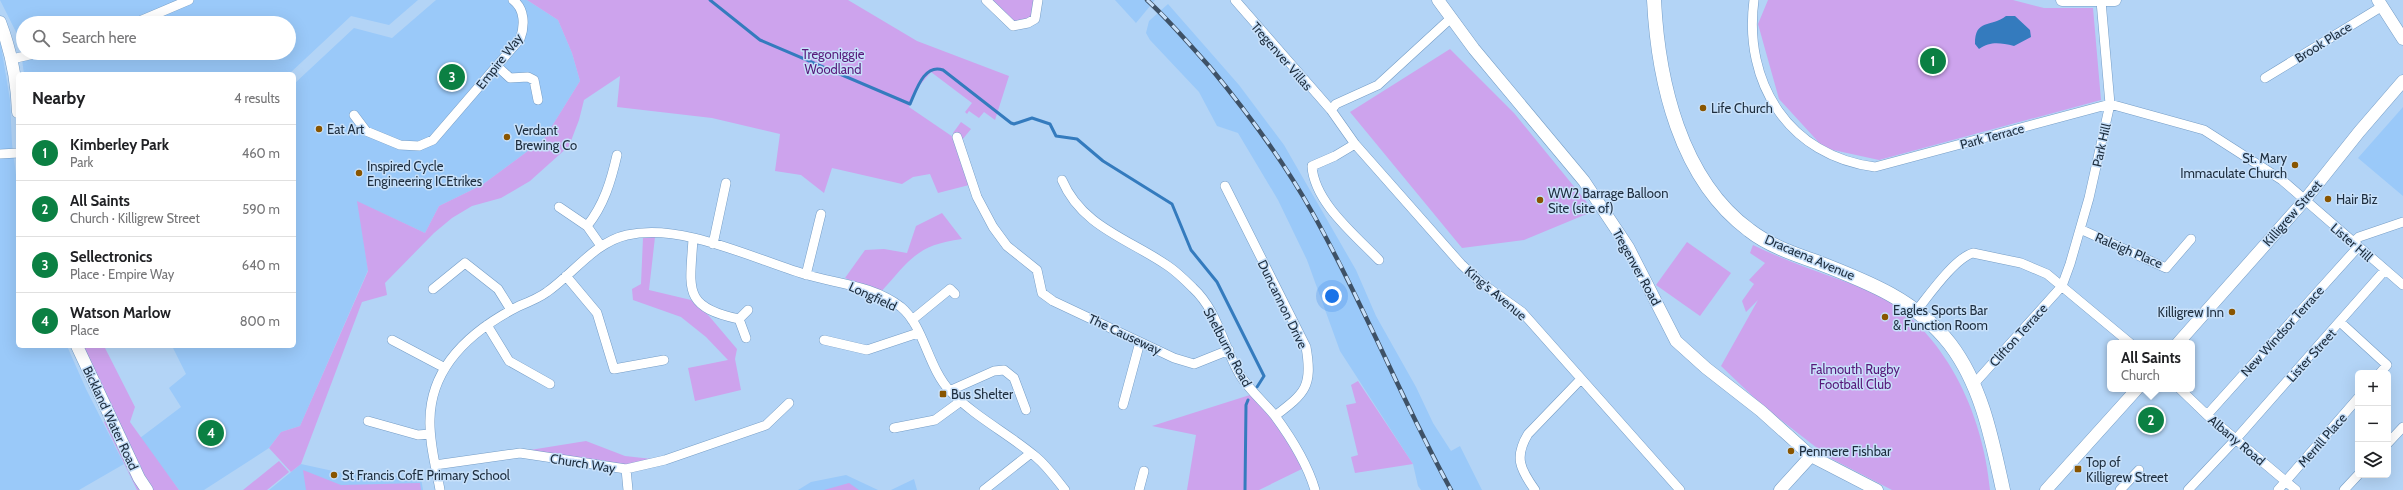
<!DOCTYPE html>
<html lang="en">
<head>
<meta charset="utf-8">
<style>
  :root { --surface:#fff; --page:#f6f6f6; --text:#202124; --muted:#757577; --line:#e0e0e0; --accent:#0b8043 }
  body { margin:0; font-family:Cabin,sans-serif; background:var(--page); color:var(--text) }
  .controls { position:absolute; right:12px; bottom:12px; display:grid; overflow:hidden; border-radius:6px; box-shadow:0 4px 16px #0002 }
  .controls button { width:36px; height:36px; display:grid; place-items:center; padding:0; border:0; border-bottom:1px solid var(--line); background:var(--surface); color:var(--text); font:20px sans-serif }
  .you { position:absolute; left:1332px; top:296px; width:14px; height:14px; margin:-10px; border:3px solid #fff; border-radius:50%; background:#1a73e8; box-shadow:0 0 0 6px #1a73e833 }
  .badge { display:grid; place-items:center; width:26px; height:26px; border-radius:50%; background:var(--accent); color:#fff; font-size:13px; font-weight:700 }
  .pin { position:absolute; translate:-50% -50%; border:2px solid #fff; box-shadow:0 1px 4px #0006 }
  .popup { position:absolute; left:2107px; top:340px; width:88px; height:52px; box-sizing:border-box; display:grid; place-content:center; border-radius:6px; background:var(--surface); filter:drop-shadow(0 1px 3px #0005); font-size:13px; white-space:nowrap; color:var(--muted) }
  .popup b { font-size:15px; color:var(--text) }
  .popup::after { content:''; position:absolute; left:50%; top:100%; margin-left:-8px; border:8px solid transparent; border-top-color:var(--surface) }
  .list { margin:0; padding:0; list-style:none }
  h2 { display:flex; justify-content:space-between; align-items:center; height:52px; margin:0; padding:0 16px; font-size:17px }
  h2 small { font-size:13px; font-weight:400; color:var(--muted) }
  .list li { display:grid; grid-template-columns:26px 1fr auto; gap:12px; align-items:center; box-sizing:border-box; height:56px; padding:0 16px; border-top:1px solid var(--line) }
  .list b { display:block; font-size:15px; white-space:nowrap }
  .list p { margin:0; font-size:13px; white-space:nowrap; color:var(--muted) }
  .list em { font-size:13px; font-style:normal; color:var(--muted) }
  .icon { flex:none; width:22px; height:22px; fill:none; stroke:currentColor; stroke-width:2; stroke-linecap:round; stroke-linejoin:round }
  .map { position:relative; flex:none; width:2403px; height:490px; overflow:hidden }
  .search { position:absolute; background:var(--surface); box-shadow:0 4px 16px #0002; left:16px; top:16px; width:280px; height:44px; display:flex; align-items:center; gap:10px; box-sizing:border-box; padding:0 14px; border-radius:22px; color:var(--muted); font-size:15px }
  .panel { position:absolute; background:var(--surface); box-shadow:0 4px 16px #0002; left:16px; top:72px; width:280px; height:276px; border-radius:6px }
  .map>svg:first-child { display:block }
  .built { fill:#9ac9f9; fill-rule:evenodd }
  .green { fill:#cda3ed }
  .water { fill:#347bbe }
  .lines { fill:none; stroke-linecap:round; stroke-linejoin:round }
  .stream { stroke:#347bbe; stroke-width:3 }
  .street-casing { stroke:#759dc6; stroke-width:10 }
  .secondary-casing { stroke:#759dc6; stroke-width:13 }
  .primary-casing { stroke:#759dc6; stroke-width:15 }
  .street { stroke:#fff; stroke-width:9 }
  .secondary { stroke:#fff; stroke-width:12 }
  .primary { stroke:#fff; stroke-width:14 }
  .rail-casing { stroke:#3e5166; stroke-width:4.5 }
  .rail { stroke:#c7e0fa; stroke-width:3; stroke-dasharray:9; stroke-linecap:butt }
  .poi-dot { fill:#895500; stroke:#c7e0fa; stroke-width:1.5 }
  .labels { text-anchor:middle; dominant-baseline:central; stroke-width:3; stroke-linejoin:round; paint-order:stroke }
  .street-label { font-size:13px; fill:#1d2d3e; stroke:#c7e0fa }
  .park-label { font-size:13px; fill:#57197a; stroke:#c7e0fa }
  .poi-label { font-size:13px; fill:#1d2d3e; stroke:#c7e0fa; text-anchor:start }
</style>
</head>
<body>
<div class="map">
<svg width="2403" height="490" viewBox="0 0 2403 490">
  <rect width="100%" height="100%" fill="#b3d4f6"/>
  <path class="built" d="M 0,0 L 418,0 L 389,25 L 351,16 L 289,74 L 24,74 L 19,38 ZM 23,23 L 289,23 L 289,53 L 23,53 Z
    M 436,0 L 527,0 L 558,20 L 572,53 L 580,81 L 544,139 L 482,185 L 439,206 L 425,233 L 358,202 L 368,270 L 300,426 L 281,432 L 269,448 L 204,490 L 179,490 L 140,438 L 181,407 L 169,388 L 186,374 L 172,346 L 294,346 L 294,84 L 354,28 L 392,38 Z
    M 1115,0 L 1155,0 L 1136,23 Z
    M 1168,4 L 1239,85 L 1284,145 L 1356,270 L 1376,316 L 1416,387 L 1433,423 L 1451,451 L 1460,446 L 1482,490 L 1421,490 L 1418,486 L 1413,464 L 1340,351 L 1307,260 L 1278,200 L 1238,133 L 1217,126 L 1199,92 L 1150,40 L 1146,33 L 1149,21 Z
    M 0,40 L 10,100 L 12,144 L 18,190 L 18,346 L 67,346 L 86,389 L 124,464 L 79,490 L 0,490 Z
    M 2403,107 L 2403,196 L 2358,158 Z
    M 301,464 L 342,473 L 421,478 L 423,490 L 269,490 Z
    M 846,475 L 878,490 L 798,490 L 811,482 Z
    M 914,479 L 917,490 L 891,490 Z"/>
  <path class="green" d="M 527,0 L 848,0 L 917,41 L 1009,76 L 995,120 L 984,112 L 979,118 L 969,111 L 967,114 L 965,112 L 972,103 L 931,72 L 920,85 L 909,107 L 956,139 L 973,184 L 938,193 L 930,174 L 913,177 L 902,184 L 832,168 L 824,193 L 801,175 L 775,171 L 780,134 L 712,118 L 617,107 L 620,76 L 584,100 L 579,120 L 569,146 L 530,181 L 501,198 L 472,206 L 452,218 L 434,233 L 385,283 L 387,295 L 362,302 L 301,464 L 291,472 L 269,448 L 281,432 L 300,426 L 368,271 L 357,201 L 425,233 L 439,206 L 482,185 L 544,139 L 580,81 L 572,53 L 558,20 Z
    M 992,0 L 1034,0 L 1032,18 L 1015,24 Z
    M 1768,0 L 2013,0 L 2044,8 L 2093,8 L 2101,100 L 1879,160 L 1824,148 L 1779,99 L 1758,24 Z
    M 1450,49 L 1514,113 L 1594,211 L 1524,240 L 1462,248 L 1350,112 Z
    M 961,122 L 971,129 L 962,140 L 953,133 Z
    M 942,213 L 962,239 C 916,245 910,260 880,293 L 845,278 L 865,250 L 884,249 L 907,253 L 916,226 Z
    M 655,237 L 649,290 L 691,300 L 709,316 L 737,349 L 735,359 L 741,390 L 695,401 L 688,368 L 728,360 L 706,337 L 681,317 L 633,300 L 632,289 L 641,284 L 643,238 Z
    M 1687,242 L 1731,273 L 1700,316 L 1656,285 Z
    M 1753,245 C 1780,258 1807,268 1835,278 C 1848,283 1862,287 1875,293 C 1945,330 1983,413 1990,490 L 1892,490 L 1830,458 L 1764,407 L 1721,366 L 1758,300 L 1746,312 L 1742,301 L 1754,284 L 1749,280 L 1765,263 L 1750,253 Z
    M 82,346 L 104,346 L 135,407 L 130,422 L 179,490 L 137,490 L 104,422 L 113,414 Z
    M 1358,381 L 1413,464 L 1355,473 L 1351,457 L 1358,455 L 1346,405 L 1356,403 L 1351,385 Z
    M 1253,394 L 1308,466 L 1259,490 L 1187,490 L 1196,435 L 1152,426 Z
    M 586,441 L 625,456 L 652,459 L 623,466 L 532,453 L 530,450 Z
    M 279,461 L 289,472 L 267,490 L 243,490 Z
    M 303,470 L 341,485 L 420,483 L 421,490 L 306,490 Z
    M 849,483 L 859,490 L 824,490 Z"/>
  <path class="water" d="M 2006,16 L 2015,16 L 2030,30 L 2031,37 L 2014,46 C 2000,43 1991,41 1979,49 L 1975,44 C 1975,18 1991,28 2006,16 Z"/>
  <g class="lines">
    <path class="stream" d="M 710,0 L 760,40 L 910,104 C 916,91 924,63 943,70 L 1011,123 L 1014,124 L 1032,118 L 1050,124 L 1056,136 L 1077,139 L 1103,161 L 1172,204 L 1191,250 L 1217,282 L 1264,376 L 1257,387
      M 1245,490 L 1246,405 L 1248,400"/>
    <defs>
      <path id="street" d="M 986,0 L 1013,26 L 1028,23 L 1035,19 L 1038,0
        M 1235,0 L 1331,110 L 1355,144 L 1461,264 L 1480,282 L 1522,312 L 1680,490
        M 1754,0 C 1743,83 1789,156 1875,167 L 2110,104 L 2204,130 L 2282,180 L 2403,285
        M 135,23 L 189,0
        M 12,59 L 38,53
        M 497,66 L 510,78 L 528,77 L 534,80 L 538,100
        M 2265,78 L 2381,7
        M 1331,110 L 1336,104 L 1378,85 L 1451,18
        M 354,115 L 366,131 L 400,145 L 419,146 L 433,140 L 520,39 C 525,26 525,9 513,0
        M 957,137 L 977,197 L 993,227 L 1007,246 L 1037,270 L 1042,293 L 1053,301 L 1174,358 L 1194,364 L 1229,350
        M 1355,144 L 1335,156 L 1312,166 C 1314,202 1355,235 1379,260
        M 0,154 L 18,153
        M 1062,180 C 1082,227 1129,239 1168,266 C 1177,272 1185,280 1193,288 C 1218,311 1223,346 1240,375 C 1250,391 1264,402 1275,416 C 1292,439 1307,463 1315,490
        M 1225,186 L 1306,347 C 1313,387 1305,393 1275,416
        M 559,207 L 587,226 L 601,246
        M 587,226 C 604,205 611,181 617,155
        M 2080,229 L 2166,268 L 2191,239
        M 693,239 C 690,289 682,307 739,319 L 748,310
        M 2353,242 L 2359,237 L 2403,222
        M 713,244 L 726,183
        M 806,275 L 821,214
        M 566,276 L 597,313 L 614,369 L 664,360
        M 433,289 L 465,263 L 498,289 L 511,310
        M 1917,310 C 1929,295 1955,258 1973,253 L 2021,263 L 2047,274 L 2130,343
        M 739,319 L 746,338
        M 912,320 L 950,289 L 955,294
        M 2340,322 L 2387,365 L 2380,373
        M 487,325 L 509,361 L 550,384
        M 392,340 L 445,368
        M 824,340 L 867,350 L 918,333
        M 1973,385 L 2062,286 L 2070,264 L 2089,198 L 2110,104 L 2101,1
        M 2180,389 L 2207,415 L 2296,490
        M 949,391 L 994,371 L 1004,370 L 1014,378 L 1026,410
        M 1123,405 L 1140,342
        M 2207,415 L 2358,247
        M 368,421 L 418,435 L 430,434
        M 894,428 L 935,420 L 961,401
        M 2388,443 L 2403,427
        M 435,465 L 520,453 L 626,469 L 665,460 L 766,425 L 789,403
        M 626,469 L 628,490
        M 440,490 C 436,467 429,443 430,419 C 431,364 474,329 519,306 C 529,302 539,298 547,292 C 573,274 595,242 627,235 C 683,223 751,258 804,274 C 837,284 872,285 901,307 C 924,326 928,368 950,391 C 975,417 1009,434 1036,457 C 1047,466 1056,479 1065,490
        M 984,490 L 1031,453
        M 1139,490 L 1144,471
        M 1535,490 C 1520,469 1514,457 1528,434 L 1581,379
        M 2120,490 L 2139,470
        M 2188,490 L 2236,439 L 2385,270
        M 2278,490 L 2358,398
        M 2344,490 L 2358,475"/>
      <path id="secondary" d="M 1438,0 L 1474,49 L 1584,181 L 1628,247 L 1676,341 L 1706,368 L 1761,411 L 1811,456 L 1877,490
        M 2062,0 L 2115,0
        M 2378,0 L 2403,39
        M 0,22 C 11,51 17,81 18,112
        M 2178,343 L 2304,201 L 2359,132 L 2403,81
        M 77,346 L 139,478 L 147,490
        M 1780,490 L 1811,456
        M 2046,490 L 2137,389"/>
      <path id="primary" d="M 1654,0 C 1658,81 1680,179 1749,230 C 1768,245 1794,254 1817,262 C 1866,281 1916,300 1950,344 C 1982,386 1992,440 2003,490"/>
    </defs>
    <use href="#street" class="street-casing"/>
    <use href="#secondary" class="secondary-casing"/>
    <use href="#primary" class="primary-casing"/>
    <use href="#street" class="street"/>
    <use href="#secondary" class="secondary"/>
    <use href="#primary" class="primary"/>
    <defs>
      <path id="rail" d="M 1147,0 C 1169,20 1189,44 1209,66 C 1247,112 1283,160 1312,212 C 1363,302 1401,399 1451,490"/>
    </defs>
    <use href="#rail" class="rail-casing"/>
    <use href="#rail" class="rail"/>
  </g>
  <g class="poi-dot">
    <circle cx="1703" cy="108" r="4"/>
    <circle cx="319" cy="129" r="4"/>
    <circle cx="507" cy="137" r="4"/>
    <circle cx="2295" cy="165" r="4"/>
    <circle cx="359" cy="173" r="4"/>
    <circle cx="2328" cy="199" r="4"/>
    <circle cx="1540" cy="200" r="4"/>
    <circle cx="2232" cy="312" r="4"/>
    <circle cx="1885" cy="317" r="4"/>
    <rect x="939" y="390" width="8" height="8" rx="2"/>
    <circle cx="1791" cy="451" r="4"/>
    <rect x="2074" y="465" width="8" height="8" rx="2"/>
    <circle cx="334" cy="475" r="4"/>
  </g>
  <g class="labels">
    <g class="street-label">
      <text transform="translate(2323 42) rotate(-32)">Brook Place</text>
      <text transform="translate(1282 56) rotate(49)">Tregenver Villas</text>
      <text transform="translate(499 61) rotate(-52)">Empire Way</text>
      <text transform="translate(1992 136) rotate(-15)">Park Terrace</text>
      <text transform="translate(2101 145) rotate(-77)">Park Hill</text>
      <text transform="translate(2292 213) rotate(-49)">Killigrew Street</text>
      <text transform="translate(2352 242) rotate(41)">Lister Hill</text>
      <text transform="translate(2129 250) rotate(23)">Raleigh Place</text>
      <text transform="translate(1810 257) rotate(23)">Dracaena Avenue</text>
      <text transform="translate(1637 267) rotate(61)">Tregenver Road</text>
      <text transform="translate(1496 293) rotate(40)">King's Avenue</text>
      <text transform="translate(873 296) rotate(25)">Longfield</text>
      <text transform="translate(1283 304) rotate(64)">Duncannon Drive</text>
      <text transform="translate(2282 331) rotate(-48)">New Windsor Terrace</text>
      <text transform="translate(1125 334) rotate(25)">The Causeway</text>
      <text transform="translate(2018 335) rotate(-48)">Clifton Terrace</text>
      <text transform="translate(1228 347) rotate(62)">Shelburne Road</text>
      <text transform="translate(2311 355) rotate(-48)">Lister Street</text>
      <text transform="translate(111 418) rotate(65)">Bickland Water Road</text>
      <text transform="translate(2237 440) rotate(40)">Albany Road</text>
      <text transform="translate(2322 440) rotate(-49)">Merrill Place</text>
      <text transform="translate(583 463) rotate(9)">Church Way</text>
    </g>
    <g class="park-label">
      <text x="833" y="54">Tregoniggie<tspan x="833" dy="15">Woodland</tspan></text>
      <text x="1855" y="369">Falmouth Rugby<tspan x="1855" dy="15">Football Club</tspan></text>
    </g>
    <g class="poi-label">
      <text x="1711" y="108">Life Church</text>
      <text x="327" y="129">Eat Art</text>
      <text x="515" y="130">Verdant<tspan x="515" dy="15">Brewing Co</tspan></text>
      <text x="2287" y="158" text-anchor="end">St. Mary<tspan x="2287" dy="15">Immaculate Church</tspan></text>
      <text x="367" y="166">Inspired Cycle<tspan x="367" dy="15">Engineering ICEtrikes</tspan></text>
      <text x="1548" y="193">WW2 Barrage Balloon<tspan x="1548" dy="15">Site (site of)</tspan></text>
      <text x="2336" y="199">Hair Biz</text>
      <text x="1893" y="310">Eagles Sports Bar<tspan x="1893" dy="15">&amp; Function Room</tspan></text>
      <text x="2224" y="312" text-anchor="end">Killigrew Inn</text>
      <text x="951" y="394">Bus Shelter</text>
      <text x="1799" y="451">Penmere Fishbar</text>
      <text x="2086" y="462">Top of<tspan x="2086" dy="15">Killigrew Street</tspan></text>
      <text x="342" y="475">St Francis CofE Primary School</text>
    </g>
  </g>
</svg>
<div class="controls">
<button>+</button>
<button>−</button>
<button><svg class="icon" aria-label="layers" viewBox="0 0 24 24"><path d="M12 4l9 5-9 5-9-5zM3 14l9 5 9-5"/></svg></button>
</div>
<div class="you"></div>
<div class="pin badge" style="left:1933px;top:61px">1</div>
<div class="pin badge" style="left:2151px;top:420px">2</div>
<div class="popup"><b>All Saints</b>Church</div>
<div class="pin badge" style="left:452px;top:77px">3</div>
<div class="pin badge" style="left:211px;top:433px">4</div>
<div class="search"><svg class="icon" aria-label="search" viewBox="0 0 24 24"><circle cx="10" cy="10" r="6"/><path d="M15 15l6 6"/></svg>Search here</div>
<section class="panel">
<h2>Nearby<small>4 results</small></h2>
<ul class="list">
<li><span class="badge">1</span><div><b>Kimberley Park</b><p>Park</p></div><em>460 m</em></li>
<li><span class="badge">2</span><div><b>All Saints</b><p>Church · Killigrew Street</p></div><em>590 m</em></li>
<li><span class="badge">3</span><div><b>Sellectronics</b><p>Place · Empire Way</p></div><em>640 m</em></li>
<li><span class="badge">4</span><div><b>Watson Marlow</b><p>Place</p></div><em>800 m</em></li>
</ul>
</section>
</div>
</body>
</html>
